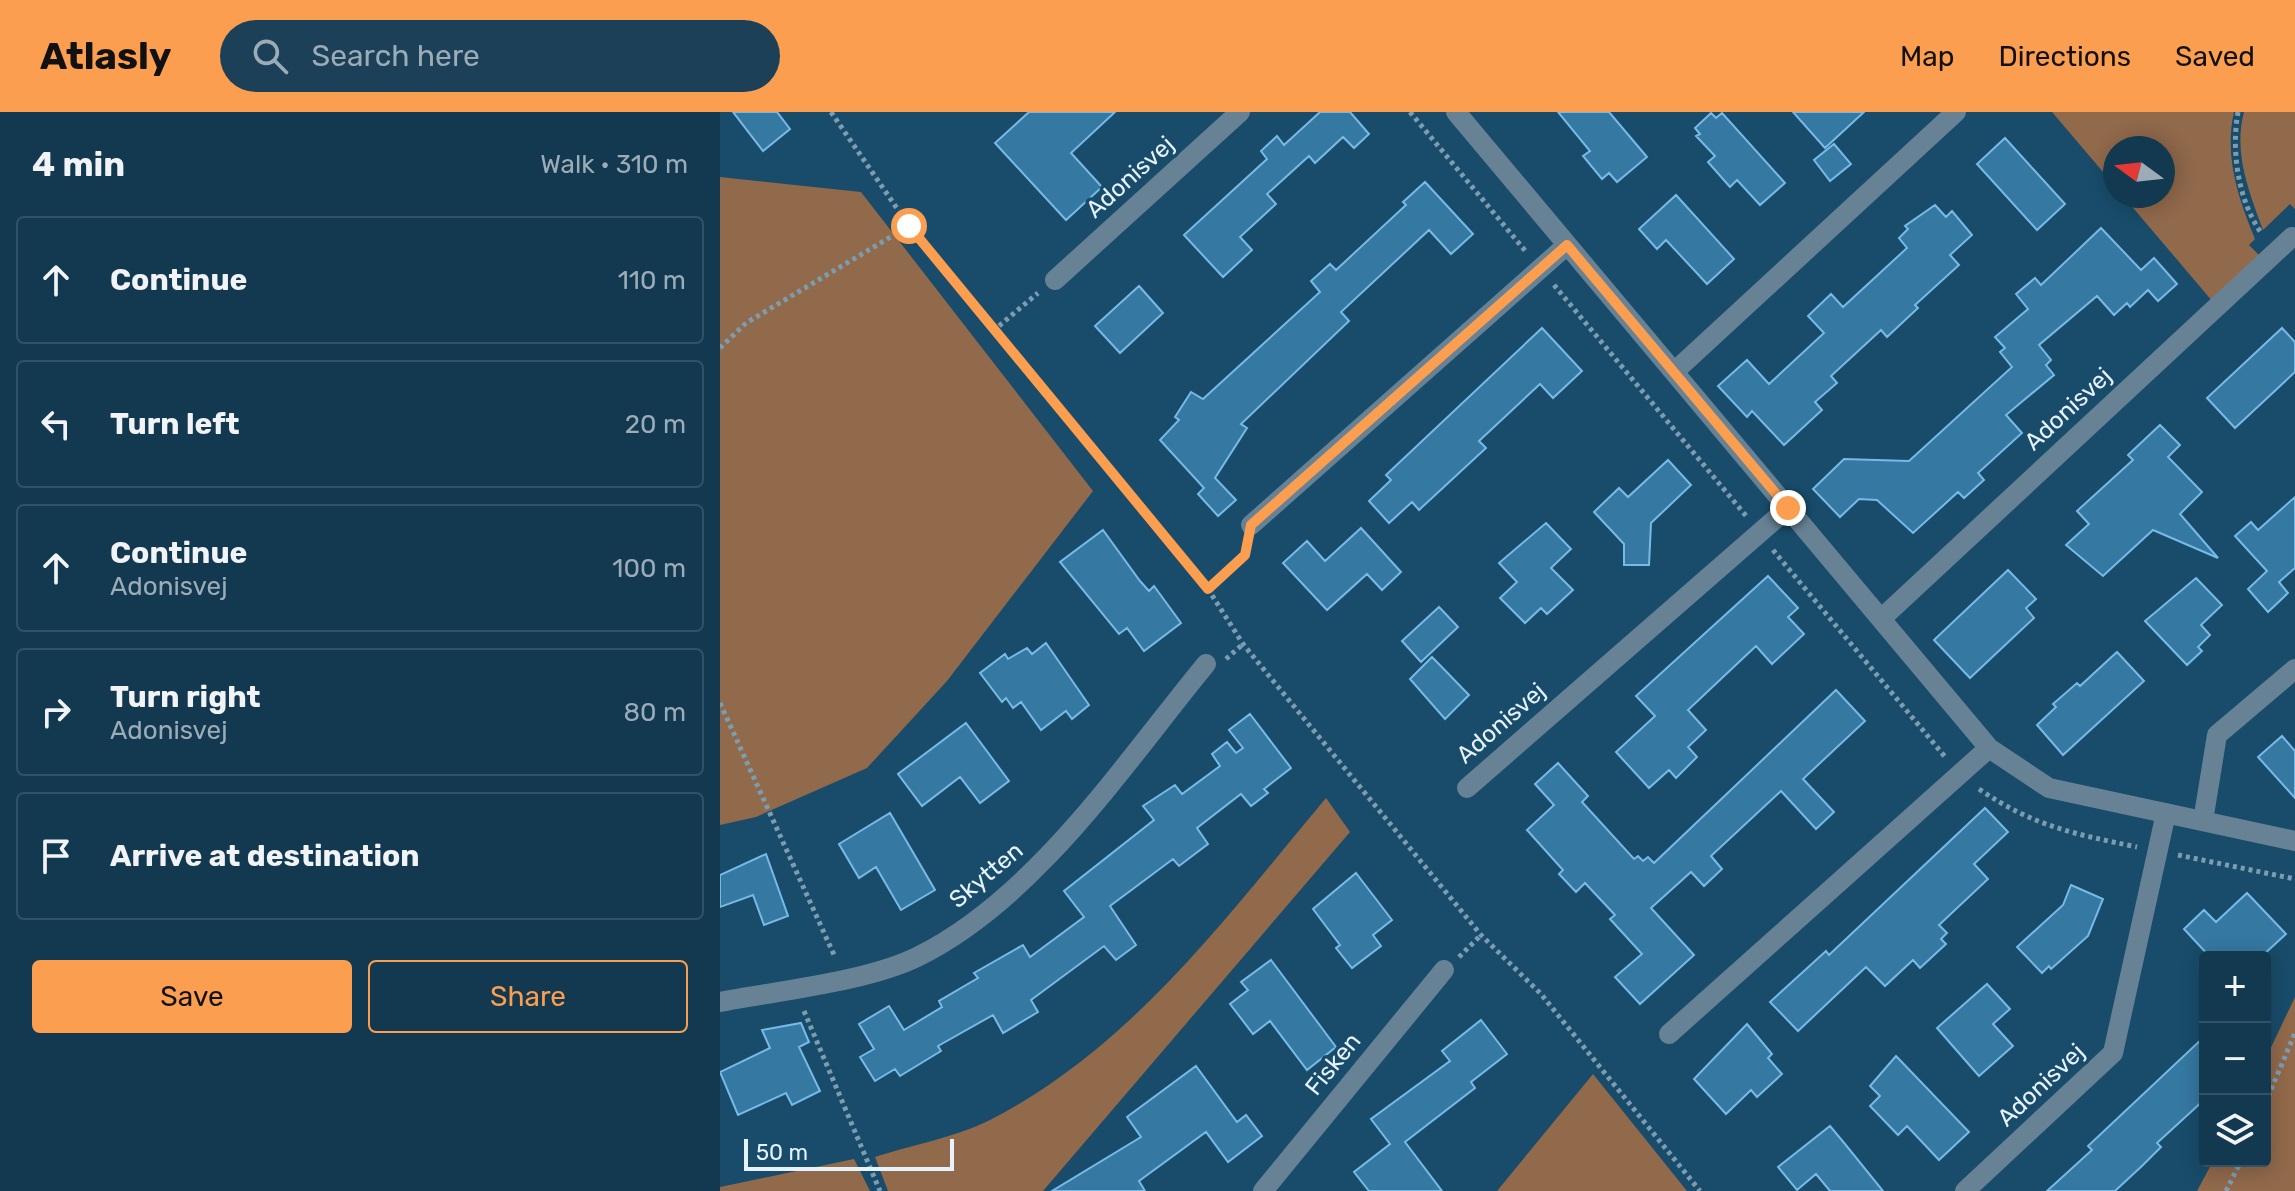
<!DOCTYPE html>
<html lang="en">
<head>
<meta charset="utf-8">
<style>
  :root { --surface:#123950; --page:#1b4057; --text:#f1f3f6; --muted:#9cacb7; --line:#315367; --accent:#fb9e50 }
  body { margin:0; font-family:Rubik,sans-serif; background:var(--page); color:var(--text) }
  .controls { position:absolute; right:24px; bottom:24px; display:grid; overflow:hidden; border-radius:8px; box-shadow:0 4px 20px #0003 }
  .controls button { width:72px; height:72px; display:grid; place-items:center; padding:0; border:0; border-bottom:2px solid var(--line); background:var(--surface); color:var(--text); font:40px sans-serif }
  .compass { position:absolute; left:1383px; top:24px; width:72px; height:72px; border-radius:50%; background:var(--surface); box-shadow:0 4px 20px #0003; rotate:285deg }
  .scale { position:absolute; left:24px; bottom:20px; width:210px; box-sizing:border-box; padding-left:8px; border:4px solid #e6f3fc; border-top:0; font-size:22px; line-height:28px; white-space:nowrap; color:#e6f3fc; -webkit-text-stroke:6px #184c6a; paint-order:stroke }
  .stop { position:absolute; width:24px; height:24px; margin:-18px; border:6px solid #fb9e50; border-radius:50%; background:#fff }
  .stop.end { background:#fb9e50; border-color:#fff; box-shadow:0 2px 8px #0008 }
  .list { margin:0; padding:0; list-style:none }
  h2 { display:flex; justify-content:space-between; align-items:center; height:104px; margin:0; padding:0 32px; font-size:34px }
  h2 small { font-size:26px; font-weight:400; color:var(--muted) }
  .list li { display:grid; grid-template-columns:52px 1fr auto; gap:24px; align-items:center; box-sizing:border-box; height:128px; margin:0 16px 16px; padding:0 16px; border:2px solid var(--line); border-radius:8px }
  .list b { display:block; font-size:30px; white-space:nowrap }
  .list p { margin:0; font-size:26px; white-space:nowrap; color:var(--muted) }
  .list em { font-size:26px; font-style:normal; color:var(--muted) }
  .actions { display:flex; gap:16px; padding:24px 32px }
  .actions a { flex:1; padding:18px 0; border:2px solid var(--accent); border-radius:8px; text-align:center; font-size:28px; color:var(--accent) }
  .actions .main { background:var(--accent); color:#111 }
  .icon { flex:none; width:44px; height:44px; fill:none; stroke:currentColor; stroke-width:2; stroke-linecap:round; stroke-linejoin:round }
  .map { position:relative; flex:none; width:1575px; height:1079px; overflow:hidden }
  header { display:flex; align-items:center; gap:48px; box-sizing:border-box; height:112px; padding:0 40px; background:var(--accent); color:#111 }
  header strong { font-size:38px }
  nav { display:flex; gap:44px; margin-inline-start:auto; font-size:28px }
  .search { width:560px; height:72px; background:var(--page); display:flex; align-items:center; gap:20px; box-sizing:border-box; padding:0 28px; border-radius:44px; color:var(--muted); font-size:30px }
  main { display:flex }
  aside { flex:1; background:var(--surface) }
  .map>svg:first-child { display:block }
  .green { fill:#91694b }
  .building { fill:#3578a1; stroke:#77bae6; stroke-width:2 }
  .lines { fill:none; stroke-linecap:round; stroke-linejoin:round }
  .path { stroke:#7c9db1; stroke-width:5; stroke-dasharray:4 4; stroke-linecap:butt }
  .minor { stroke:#678295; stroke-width:20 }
  .route { stroke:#fb9e50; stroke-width:10 }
  .labels { text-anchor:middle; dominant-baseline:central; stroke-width:7; stroke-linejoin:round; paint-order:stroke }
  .street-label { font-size:24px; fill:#e6f3fc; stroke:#184c6a }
</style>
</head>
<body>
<header>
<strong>Atlasly</strong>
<div class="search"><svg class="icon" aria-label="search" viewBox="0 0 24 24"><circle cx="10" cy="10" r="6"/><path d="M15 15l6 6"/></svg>Search here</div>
<nav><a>Map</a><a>Directions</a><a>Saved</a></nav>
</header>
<main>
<aside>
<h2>4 min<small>Walk · 310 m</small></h2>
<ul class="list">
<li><svg class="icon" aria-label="ahead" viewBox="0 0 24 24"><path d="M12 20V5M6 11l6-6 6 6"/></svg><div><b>Continue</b></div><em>110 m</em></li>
<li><svg class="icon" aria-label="left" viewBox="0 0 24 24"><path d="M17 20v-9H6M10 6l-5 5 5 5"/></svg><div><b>Turn left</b></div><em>20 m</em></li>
<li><svg class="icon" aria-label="ahead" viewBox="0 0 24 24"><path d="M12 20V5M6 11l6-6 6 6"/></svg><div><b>Continue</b><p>Adonisvej</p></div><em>100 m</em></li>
<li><svg class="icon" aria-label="right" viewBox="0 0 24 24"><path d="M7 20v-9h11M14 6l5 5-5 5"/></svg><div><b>Turn right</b><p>Adonisvej</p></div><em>80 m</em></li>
<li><svg class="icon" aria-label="arrive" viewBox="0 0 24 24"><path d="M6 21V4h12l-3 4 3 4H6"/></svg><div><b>Arrive at destination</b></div></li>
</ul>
<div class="actions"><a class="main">Save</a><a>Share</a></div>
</aside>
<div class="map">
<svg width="1575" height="1079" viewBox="0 0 1575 1079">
  <rect width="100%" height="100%" fill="#184c6a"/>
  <path class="green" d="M 1332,0 L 1514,0 C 1504,44 1518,86 1535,127 L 1529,133 L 1540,144 L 1493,190 L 1403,84 L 1443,84 L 1443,36 L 1395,36 L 1395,74 Z
    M 1524,0 L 1575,0 L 1575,97 L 1570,92 L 1543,118 C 1529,80 1513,40 1524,0 Z
    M 0,65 L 141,80 L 373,379 L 227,569 L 147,656 L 36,705 L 0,713 Z
    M 606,686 L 630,720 L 323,1079 L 168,1079 L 155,1045 C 192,1033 236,1025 270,1008 C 412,935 506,805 606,686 Z
    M 1575,885 L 1575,1079 L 1477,1079 L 1493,1049 L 1545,1049 L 1545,948 Z
    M 873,962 L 967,1079 L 777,1079 Z
    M 134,1047 L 150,1079 L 0,1079 L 0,1075 Z"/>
  <path class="building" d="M 13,0 L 57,0 L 70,17 L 43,39 Z
    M 309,0 L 395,0 L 351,41 L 382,75 L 346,108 L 275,31 Z
    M 600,0 L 630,0 L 649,22 L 634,36 L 623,25 L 595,51 L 589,44 L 547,82 L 556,92 L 520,125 L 532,138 L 503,165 L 464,123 L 547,47 L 541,39 L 557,24 L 564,33 Z
    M 838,0 L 889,0 L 927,45 L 897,70 L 889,61 L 882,67 L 863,44 L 870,39 Z
    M 1073,0 L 1144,0 L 1105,36 Z
    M 991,1 L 996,6 L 1002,1 L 1065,71 L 1040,93 L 1017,68 L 1010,75 L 988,50 L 995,44 L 976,24 L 980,22 L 975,16 Z
    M 1285,26 L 1345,92 L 1317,118 L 1257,52 Z
    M 1114,32 L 1131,52 L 1110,69 L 1094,48 Z
    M 705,70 L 753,122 L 731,142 L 709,118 L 621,200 L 629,209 L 521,312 L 527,316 L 495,366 L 516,388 L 498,404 L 478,382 L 484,376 L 440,328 L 459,308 L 455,305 L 471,280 L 483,287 L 600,180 L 591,169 L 610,152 L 616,158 L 686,93 L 683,90 Z
    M 956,83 L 1014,147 L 987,172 L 946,128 L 937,137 L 919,117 Z
    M 1215,93 L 1226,105 L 1232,99 L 1252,123 L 1230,143 L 1239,153 L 1195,193 L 1198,196 L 1167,225 L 1161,218 L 1111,264 L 1117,271 L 1095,290 L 1102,298 L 1064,333 L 1032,299 L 1027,305 L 998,274 L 1027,248 L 1049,272 L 1104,221 L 1088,204 L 1111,182 L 1123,195 L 1187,136 L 1179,126 L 1188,117 L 1185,114 Z
    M 1381,116 L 1421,158 L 1434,146 L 1457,172 L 1438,189 L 1428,178 L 1410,195 L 1407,191 L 1394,203 L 1377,184 L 1319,233 L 1331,248 L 1326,253 L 1334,263 L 1286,303 L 1302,321 L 1258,361 L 1264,368 L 1244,386 L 1238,380 L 1193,421 L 1157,388 L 1139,387 L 1120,405 L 1093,377 L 1124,347 L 1189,349 L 1292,255 L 1280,240 L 1285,236 L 1275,225 L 1308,197 L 1296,182 L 1315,166 L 1321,173 Z
    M 419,174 L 443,201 L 400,241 L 375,214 Z
    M 822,216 L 862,259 L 833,286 L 820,272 L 759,329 L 766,336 L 699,398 L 692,390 L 669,411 L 649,389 L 671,368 L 666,363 Z
    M 1562,216 L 1575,230 L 1575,260 L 1515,316 L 1487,286 Z
    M 1440,313 L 1460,333 L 1448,345 L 1482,380 L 1460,402 L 1498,446 L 1433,418 L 1383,464 L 1346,433 L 1369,412 L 1357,399 L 1413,348 L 1408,343 Z
    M 948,348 L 971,373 L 931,411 L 929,453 L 904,453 L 904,432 L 874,400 L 899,376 L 908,385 Z
    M 1575,385 L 1575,456 L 1559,470 L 1568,481 L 1548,500 L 1528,477 L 1547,459 L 1515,424 L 1531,410 L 1538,418 Z
    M 826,411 L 851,437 L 831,456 L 853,478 L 827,502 L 821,496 L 805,511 L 780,486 L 797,470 L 779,451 Z
    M 641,416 L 681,460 L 662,478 L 647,462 L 607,498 L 563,451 L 587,429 L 605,449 Z
    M 383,418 L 420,469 L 429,479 L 434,474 L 461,511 L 424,539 L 407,516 L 399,522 L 340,450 Z
    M 1288,458 L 1316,487 L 1306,496 L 1314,506 L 1250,566 L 1214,528 Z
    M 1048,464 L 1078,496 L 1068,505 L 1084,522 L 1052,552 L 1036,534 L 968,598 L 986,618 L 968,635 L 977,645 L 956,666 L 949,658 L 929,676 L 896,640 L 935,604 L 916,584 Z
    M 1476,466 L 1502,493 L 1481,513 L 1490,523 L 1478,535 L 1482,539 L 1467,553 L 1425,509 Z
    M 719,495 L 738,515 L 701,550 L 682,529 Z
    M 326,531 L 369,593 L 352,607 L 346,599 L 321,618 L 301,590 L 293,596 L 286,586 L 282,590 L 260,561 L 285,542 L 288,547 L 307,536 L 312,542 Z
    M 1397,540 L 1424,569 L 1343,643 L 1317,613 L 1336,595 L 1333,592 L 1357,571 L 1360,574 Z
    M 712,545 L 749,583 L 725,607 L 690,567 Z
    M 1116,578 L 1145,609 L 1083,667 L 1114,700 L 1096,717 L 1061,679 L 991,744 L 1002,757 L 984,774 L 971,760 L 931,796 L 974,843 L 920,892 L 895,865 L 922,842 L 890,807 L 895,803 L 865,771 L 856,780 L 839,762 L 843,758 L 807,718 L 834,693 L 815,672 L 838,651 L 868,684 L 862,690 L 914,747 L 918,744 L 923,749 L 928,745 L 934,751 Z
    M 530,602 L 571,656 L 544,677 L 548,681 L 531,694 L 521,682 L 477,716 L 488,732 L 459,754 L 453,747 L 390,794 L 416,833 L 396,848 L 384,834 L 311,888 L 318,900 L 283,921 L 273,903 L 218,934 L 221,939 L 180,964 L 175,957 L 155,969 L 140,945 L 154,937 L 139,912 L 169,894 L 184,918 L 222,895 L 219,889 L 258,866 L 254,861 L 303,833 L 310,845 L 364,805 L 344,779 L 434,708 L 423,694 L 455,673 L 462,682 L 500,654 L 492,642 L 507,630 L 516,641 L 523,636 L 509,618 Z
    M 246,611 L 289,669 L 260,691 L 240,665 L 202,694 L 178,662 Z
    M 1562,624 L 1575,639 L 1575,686 L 1538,645 Z
    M 1265,696 L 1288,720 L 1254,752 L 1268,767 L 1219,813 L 1227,821 L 1221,827 L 1226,832 L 1200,856 L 1193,848 L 1165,874 L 1146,855 L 1078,919 L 1050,890 L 1106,839 L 1109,843 Z
    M 170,701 L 215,778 L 181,798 L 156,755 L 139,766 L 119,732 Z
    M 46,742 L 68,804 L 44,813 L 33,783 L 0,795 L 0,763 Z
    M 636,761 L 672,808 L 653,823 L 661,834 L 632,856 L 616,836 L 620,833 L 593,797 Z
    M 1351,773 L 1383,787 L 1368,824 L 1331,857 L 1329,854 L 1322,861 L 1297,835 L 1343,793 Z
    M 1527,781 L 1566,822 L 1541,845 L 1490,845 L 1464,817 L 1484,798 L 1496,810 Z
    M 551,848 L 616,935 L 587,958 L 550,909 L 533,922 L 510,892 L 528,878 L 521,870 Z
    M 1267,872 L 1290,897 L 1273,912 L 1293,934 L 1259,964 L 1217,916 Z
    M 761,908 L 787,942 L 751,970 L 755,976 L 685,1030 L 722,1079 L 649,1079 L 634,1060 L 670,1032 L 651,1007 L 730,949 L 722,939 Z
    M 81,911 L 89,930 L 79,935 L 100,979 L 72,993 L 66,981 L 18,1003 L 0,960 L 50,936 L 42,918 Z
    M 1027,912 L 1052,942 L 1048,946 L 1062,962 L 1037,985 L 1031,978 L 1006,1002 L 974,967 Z
    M 1485,924 L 1485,987 L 1437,1031 L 1441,1035 L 1423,1053 L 1395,1079 L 1327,1079 L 1372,1038 L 1368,1034 Z
    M 1176,944 L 1249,1020 L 1219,1048 L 1187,1014 L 1178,1023 L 1150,994 L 1160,984 L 1150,974 Z
    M 476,954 L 517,1010 L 526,1003 L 542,1024 L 508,1050 L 486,1020 L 419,1069 L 425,1079 L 332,1079 L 421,1025 L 407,1005 Z
    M 1110,1014 L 1125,1032 L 1163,1079 L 1110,1079 L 1096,1062 L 1077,1078 L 1058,1055 Z"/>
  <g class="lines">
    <path class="path" d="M 111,0 L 189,114 L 488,477 L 523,532 L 761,823 L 821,882 L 980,1079
      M 690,0 L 807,141
      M 1518,0 C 1511,39 1518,89 1542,122
      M 834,173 L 1027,405
      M 273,219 L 318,181
      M 0,236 L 26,211 L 189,114
      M 1053,438 L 1226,646
      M 488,477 L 525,443 L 527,434
      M 506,547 L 523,532
      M 0,591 L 115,845
      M 1259,677 C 1313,714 1354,722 1417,735
      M 1458,743 L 1575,767
      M 739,845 L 761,823
      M 84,899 L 160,1079
      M 1545,992 L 1575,921
      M 1506,1079 L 1521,1049"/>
    <path class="minor" d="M 736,0 L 1269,636 L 1329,676 L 1575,729
      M 335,168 L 520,0
      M 954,260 L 1236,0
      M 531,413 L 847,133
      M 1161,507 L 1572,125
      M 747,676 L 1068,396
      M 1483,709 L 1497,623 L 1575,557
      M 0,890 C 56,879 146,870 197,845 C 315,787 403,653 486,552
      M 949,922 L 1269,636
      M 543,1079 L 724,858
      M 1245,1079 L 1393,941 L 1446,701"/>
  </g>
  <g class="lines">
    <path class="route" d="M 189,114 L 488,477 L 525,443 L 531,413 L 847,133 L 1068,396"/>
  </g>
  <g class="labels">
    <g class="street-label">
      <text transform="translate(410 65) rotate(-42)">Adonisvej</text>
      <text transform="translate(1348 297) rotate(-43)">Adonisvej</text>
      <text transform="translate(781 611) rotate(-41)">Adonisvej</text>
      <text transform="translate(266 763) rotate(-40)">Skytten</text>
      <text transform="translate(613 952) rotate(-51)">Fisken</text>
      <text transform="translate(1321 973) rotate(-43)">Adonisvej</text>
    </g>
  </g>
</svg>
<div class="controls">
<button>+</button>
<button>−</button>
<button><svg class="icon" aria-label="layers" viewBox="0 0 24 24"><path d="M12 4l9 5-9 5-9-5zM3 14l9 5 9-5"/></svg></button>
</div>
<svg class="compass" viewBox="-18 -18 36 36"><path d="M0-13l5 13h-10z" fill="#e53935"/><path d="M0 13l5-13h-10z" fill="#9cacb7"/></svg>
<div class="scale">50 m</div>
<div class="stop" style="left:189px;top:114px"></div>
<div class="stop end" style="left:1068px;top:396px"></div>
</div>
</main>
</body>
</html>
